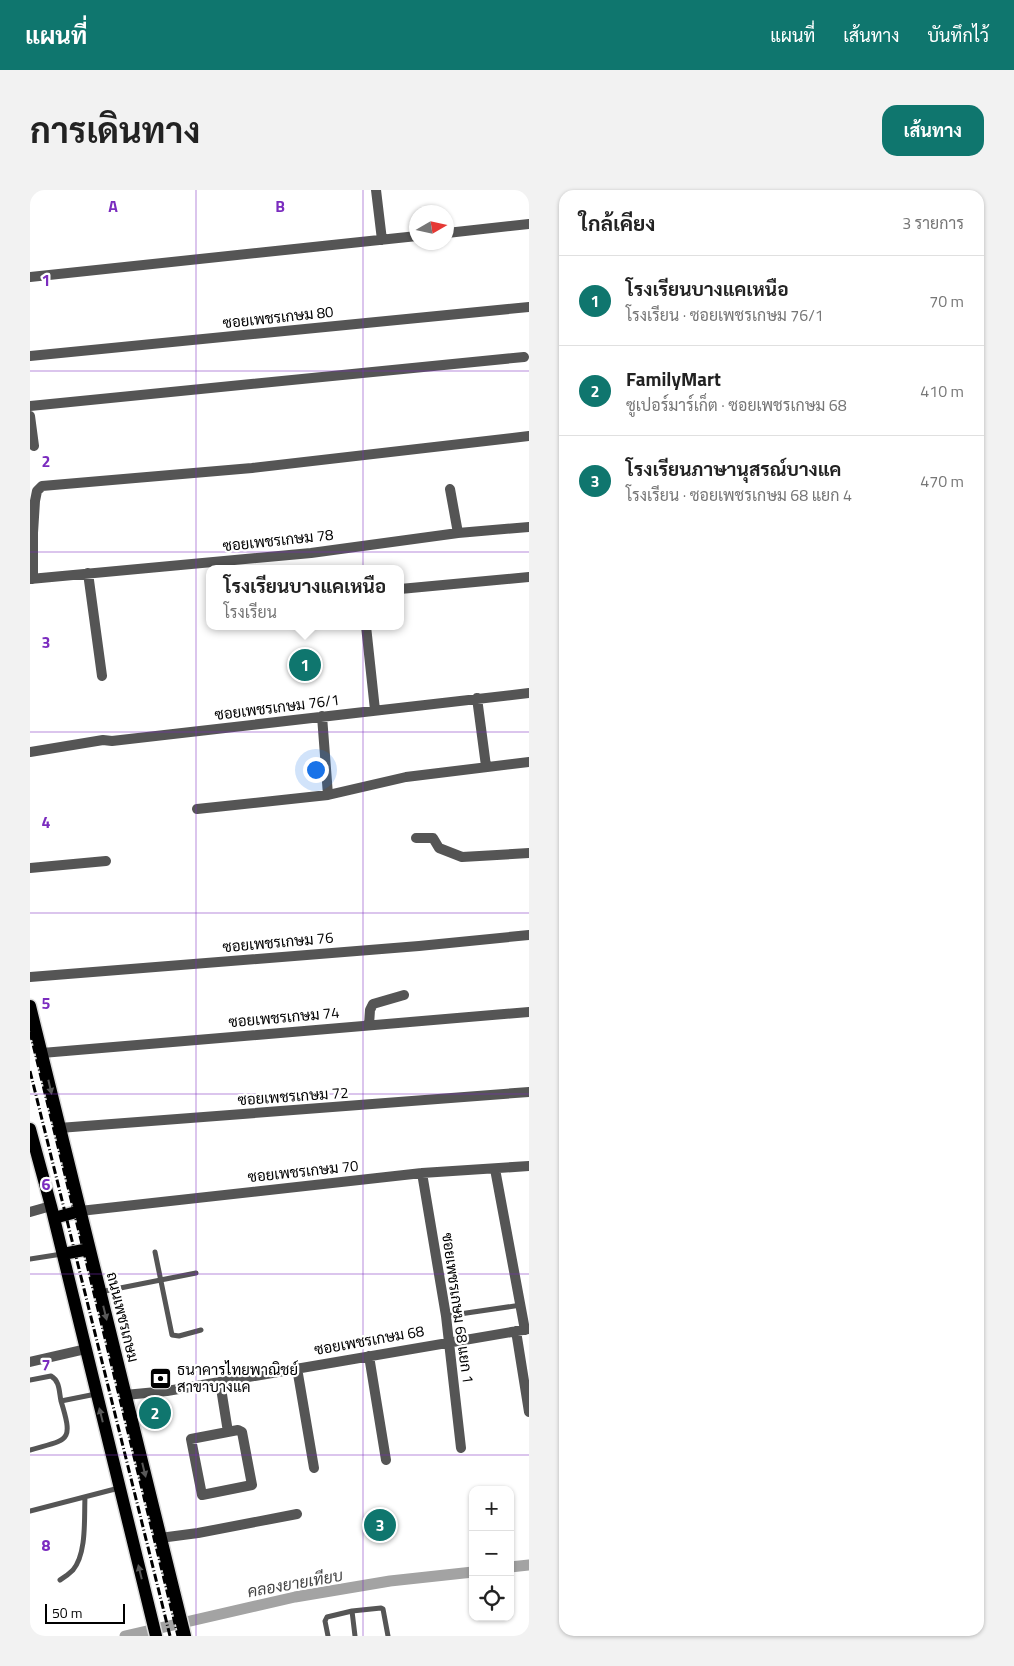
<!DOCTYPE html>
<html lang="th">
<head>
<meta charset="utf-8">
<style>
  :root { --surface:#fff; --page:#f2f2f2; --text:#222; --muted:#767676; --line:#e0e0e0; --accent:#0f766e }
  body { margin:0; font-family:"Titillium Web",Sarabun,sans-serif; background:var(--page); color:var(--text) }
  .controls { position:absolute; right:15px; bottom:15px; display:grid; overflow:hidden; border-radius:10px; box-shadow:0 1px 4px #0004 }
  .controls button { width:45px; height:45px; display:grid; place-items:center; padding:0; border:0; border-bottom:1px solid var(--line); background:var(--surface); color:var(--text); font:25px sans-serif }
  .compass { position:absolute; left:379px; top:15px; width:45px; height:45px; border-radius:50%; background:var(--surface); box-shadow:0 1px 4px #0004; rotate:81deg }
  .scale { position:absolute; left:15px; bottom:12px; width:80px; box-sizing:border-box; padding-left:5px; border:2px solid #000; border-top:0; font-size:14px; line-height:18px; white-space:nowrap; color:#000; -webkit-text-stroke:4px #fff; paint-order:stroke }
  .you { position:absolute; left:285px; top:579px; width:18px; height:18px; margin:-12px; border:4px solid #fff; border-radius:50%; background:#1a73e8; box-shadow:0 0 0 8px #1a73e833 }
  .badge { display:grid; place-items:center; width:32px; height:32px; border-radius:50%; background:var(--accent); color:#fff; font-size:16px; font-weight:700 }
  .pin { position:absolute; translate:-50% -50%; border:2px solid #fff; box-shadow:0 1px 5px #0006 }
  .popup { position:absolute; left:176px; top:375px; width:198px; height:65px; box-sizing:border-box; display:grid; place-content:center; border-radius:10px; background:var(--surface); filter:drop-shadow(0 1px 4px #0005); font-size:16px; white-space:nowrap; color:var(--muted) }
  .popup b { font-size:19px; color:var(--text) }
  .popup::after { content:''; position:absolute; left:50%; top:100%; margin-left:-10px; border:10px solid transparent; border-top-color:var(--surface) }
  .list { margin:0; padding:0; list-style:none }
  h2 { display:flex; justify-content:space-between; align-items:center; height:65px; margin:0; padding:0 20px; font-size:21px }
  h2 small { font-size:16px; font-weight:400; color:var(--muted) }
  .list li { display:grid; grid-template-columns:32px 1fr auto; gap:15px; align-items:center; box-sizing:border-box; height:90px; padding:0 20px; border-top:1px solid var(--line) }
  .list b { display:block; font-size:19px; white-space:nowrap }
  .list p { margin:0; font-size:16px; white-space:nowrap; color:var(--muted) }
  .list em { font-size:16px; font-style:normal; color:var(--muted) }
  .icon { flex:none; width:28px; height:28px; fill:none; stroke:currentColor; stroke-width:2; stroke-linecap:round; stroke-linejoin:round }
  .map { position:relative; flex:none; width:499px; height:1446px; overflow:hidden; border-radius:15px }
  header { display:flex; align-items:center; gap:30px; box-sizing:border-box; height:70px; padding:0 25px; background:var(--accent); color:#fff }
  header strong { font-size:24px }
  nav { display:flex; gap:28px; margin-inline-start:auto; font-size:18px }
  .intro { display:flex; align-items:center; justify-content:space-between; box-sizing:border-box; height:120px; padding:0 30px }
  h1 { margin:0; font-size:35px }
  .button { padding:12px 22px; border-radius:15px; background:var(--accent); color:#fff; font-size:18px; font-weight:700 }
  main { display:flex; gap:30px; padding:0 30px }
  aside { flex:1; background:var(--surface); border-radius:15px; box-shadow:0 1px 4px #0004 }
  .map>svg:first-child { display:block }
  .lines { fill:none; stroke-linecap:round; stroke-linejoin:round }
  .canal { stroke:#a3a3a3; stroke-width:11 }
  .primary-casing { stroke:#dbdbdb; stroke-width:15 }
  .service { stroke:#555; stroke-width:5 }
  .minor { stroke:#555; stroke-width:10 }
  .primary { stroke:#000; stroke-width:12 }
  .rail { stroke:#000; stroke-width:3; stroke-dasharray:8 2.5 1 2.5; stroke-linecap:butt }
  .oneway { fill:#595959 }
  .grid { fill:none; stroke:#7b2cbf; stroke-width:1; stroke-opacity:0.55 }
  .labels { text-anchor:middle; dominant-baseline:central; stroke-width:4.5; stroke-linejoin:round; paint-order:stroke }
  .street-label { font-size:15px; fill:#000; stroke:#fff }
  .poi-label { font-size:15px; fill:#000; stroke:#fff; text-anchor:start }
  .water-label { font-size:16px; font-style:italic; fill:#444; stroke:#fff }
  .grid-label { font-size:16px; text-anchor:middle; font-weight:bold; fill:#7b2cbf; stroke:#fff; stroke-width:4.5; stroke-linejoin:round; paint-order:stroke }
</style>
</head>
<body>
<header>
<strong>แผนที่</strong>
<nav><a>แผนที่</a><a>เส้นทาง</a><a>บันทึกไว้</a></nav>
</header>
<div class="intro"><h1>การเดินทาง</h1><a class="button">เส้นทาง</a></div>
<main>
<div class="map">
<svg width="499" height="1446" viewBox="0 0 499 1446">
  <rect width="100%" height="100%" fill="#fff"/>
  <g class="lines">
    <path class="canal" d="M 480,1377 L 499,1375
      M 95,1446 L 265,1407 L 360,1391 L 443,1382"/>
    <defs>
      <path id="primary" d="M 0,816 L 155,1446
        M 0,939 L 21,1016 L 126,1446
        M 24,1028 L 50,1021
        M 33,1064 L 59,1059"/>
    </defs>
    <use href="#primary" class="primary-casing"/>
    <path class="service" d="M 125,1062 L 142,1145 L 149,1146 L 171,1140
      M 0,1069 L 32,1064
      M 70,1102 L 166,1083
      M 416,1126 L 491,1115
      M 0,1190 L 21,1186 C 30,1191 29,1202 31,1211 L 66,1204
      M 0,1260 C 38,1249 44,1253 31,1211
      M 0,1321 L 89,1298
      M 30,1390 C 35,1387 39,1384 43,1380 C 57,1363 54,1328 55,1307
      M 322,1421 L 325,1446
      M 298,1446 L 295,1431 L 297,1427 L 322,1421 L 351,1418 L 353,1419 L 358,1446"/>
    <path class="minor" d="M 346,0 L 352,50
      M 417,43 L 499,34
      M 0,87 L 387,46
      M 0,166 L 499,117
      M 0,216 L 494,167
      M 0,226 L 4,256
      M 420,299 L 428,343
      M 58,383 L 72,486
      M 0,389 L 281,363 L 428,343 L 499,337
      M 3,389 L 3,343 L 5,311 L 7,301 L 12,296 L 222,278 L 499,246
      M 370,399 L 499,387
      M 336,436 L 345,520
      M 447,508 L 456,576
      M 292,526 L 298,605
      M 0,562 L 73,550 L 82,551 L 499,503
      M 167,619 L 298,605 L 376,587 L 499,572
      M 386,648 L 403,648 L 409,658 L 432,667 L 499,663
      M 0,678 L 76,671
      M 0,787 L 389,756 L 499,745
      M 339,835 L 340,820 L 343,814 L 374,805
      M 12,863 L 499,822
      M 29,938 L 499,902
      M 465,979 L 495,1140
      M 392,983 L 416,1126 L 431,1258
      M 50,1021 L 392,983 L 499,976
      M 0,1022 L 21,1016
      M 486,1141 L 499,1222
      M 339,1166 L 356,1270
      M 0,1172 L 56,1159
      M 267,1178 L 284,1278
      M 190,1192 L 198,1242
      M 95,1205 L 137,1201 L 499,1139
      M 208,1240 L 212,1242 L 222,1295 L 172,1305 L 161,1249 Z
      M 130,1348 L 168,1343 L 267,1324"/>
    <use href="#primary" class="primary"/>
    <path class="rail" d="M 0,842 L 148,1446
      M 0,881 L 140,1446"/>
  </g>
  <defs><path id="oneway-solid" d="M-6-.8H1V-3.2L6.5 0L1 3.2V.8H-6Z" transform="scale(1.25)"/></defs>
  <g class="oneway">
    <use href="#oneway-solid" transform="translate(20 897) rotate(77)"/>
    <use href="#oneway-solid" transform="translate(75 1123) rotate(76)"/>
    <use href="#oneway-solid" transform="translate(71 1225) rotate(-104)"/>
    <use href="#oneway-solid" transform="translate(114 1280) rotate(76)"/>
    <use href="#oneway-solid" transform="translate(110 1382) rotate(-104)"/>
  </g>
  <path class="grid" d="M 166,0 L 166,1446M 333,0 L 333,1446M 0,181 L 499,181M 0,362 L 499,362M 0,542 L 499,542M 0,723 L 499,723M 0,904 L 499,904M 0,1084 L 499,1084M 0,1265 L 499,1265"/>
  <defs>
    <symbol id="bank-square" viewBox="-11 -11 22 22"><rect x="-9" y="-9" width="18" height="18" rx="4" fill="#000" stroke="#fff"/><path d="M-6-4H6V4H-6ZM0-2.3a2.3 2.3 0 1 0 0 4.6a2.3 2.3 0 1 0 0-4.6Z" fill="#fff"/></symbol>
  </defs>
  <g fill-rule="evenodd">
    <use href="#bank-square" x="118" y="1176" width="25" height="25"/>
  </g>
  <g class="labels">
    <g class="street-label">
      <text transform="translate(248 127) rotate(-6)">ซอยเพชรเกษม 80</text>
      <text transform="translate(248 350) rotate(-6)">ซอยเพชรเกษม 78</text>
      <text transform="translate(247 517) rotate(-7)">ซอยเพชรเกษม 76/1</text>
      <text transform="translate(248 752) rotate(-5)">ซอยเพชรเกษม 76</text>
      <text transform="translate(254 827) rotate(-5)">ซอยเพชรเกษม 74</text>
      <text transform="translate(263 906) rotate(-4)">ซอยเพชรเกษม 72</text>
      <text transform="translate(273 981) rotate(-6)">ซอยเพชรเกษม 70</text>
      <text transform="translate(428 1118) rotate(82)">ซอยเพชรเกษม 68 แยก 1</text>
      <text transform="translate(93 1127) rotate(76)">ถนนเพชรเกษม</text>
      <text transform="translate(339 1150) rotate(-10)">ซอยเพชรเกษม 68</text>
    </g>
    <g class="poi-label">
      <text x="147" y="1179">ธนาคารไทยพาณิชย์<tspan x="147" dy="17">สาขาบางแค</tspan></text>
    </g>
    <g class="water-label">
      <text transform="translate(265 1393) rotate(-10)">คลองยายเทียบ</text>
    </g>
  </g>
  <g class="grid-label">
    <text x="83" y="22">A</text>
    <text x="250" y="22">B</text>
    <text x="16" y="96">1</text>
    <text x="16" y="277">2</text>
    <text x="16" y="458">3</text>
    <text x="16" y="638">4</text>
    <text x="16" y="819">5</text>
    <text x="16" y="1000">6</text>
    <text x="16" y="1181">7</text>
    <text x="16" y="1361">8</text>
  </g>
</svg>
<div class="controls">
<button>+</button>
<button>−</button>
<button><svg class="icon" aria-label="locate" viewBox="0 0 24 24"><circle cx="12" cy="12" r="6"/><path d="M12 2v4M12 18v4M2 12h4M18 12h4"/></svg></button>
</div>
<svg class="compass" viewBox="-18 -18 36 36"><path d="M0-13l5 13h-10z" fill="#e53935"/><path d="M0 13l5-13h-10z" fill="#767676"/></svg>
<div class="scale">50 m</div>
<div class="you"></div>
<div class="pin badge" style="left:275px;top:475px">1</div>
<div class="popup"><b>โรงเรียนบางแคเหนือ</b>โรงเรียน</div>
<div class="pin badge" style="left:125px;top:1223px">2</div>
<div class="pin badge" style="left:350px;top:1335px">3</div>
</div>
<aside>
<h2>ใกล้เคียง<small>3 รายการ</small></h2>
<ul class="list">
<li><span class="badge">1</span><div><b>โรงเรียนบางแคเหนือ</b><p>โรงเรียน · ซอยเพชรเกษม 76/1</p></div><em>70 m</em></li>
<li><span class="badge">2</span><div><b>FamilyMart</b><p>ซูเปอร์มาร์เก็ต · ซอยเพชรเกษม 68</p></div><em>410 m</em></li>
<li><span class="badge">3</span><div><b>โรงเรียนภาษานุสรณ์บางแค</b><p>โรงเรียน · ซอยเพชรเกษม 68 แยก 4</p></div><em>470 m</em></li>
</ul>
</aside>
</main>
</body>
</html>
